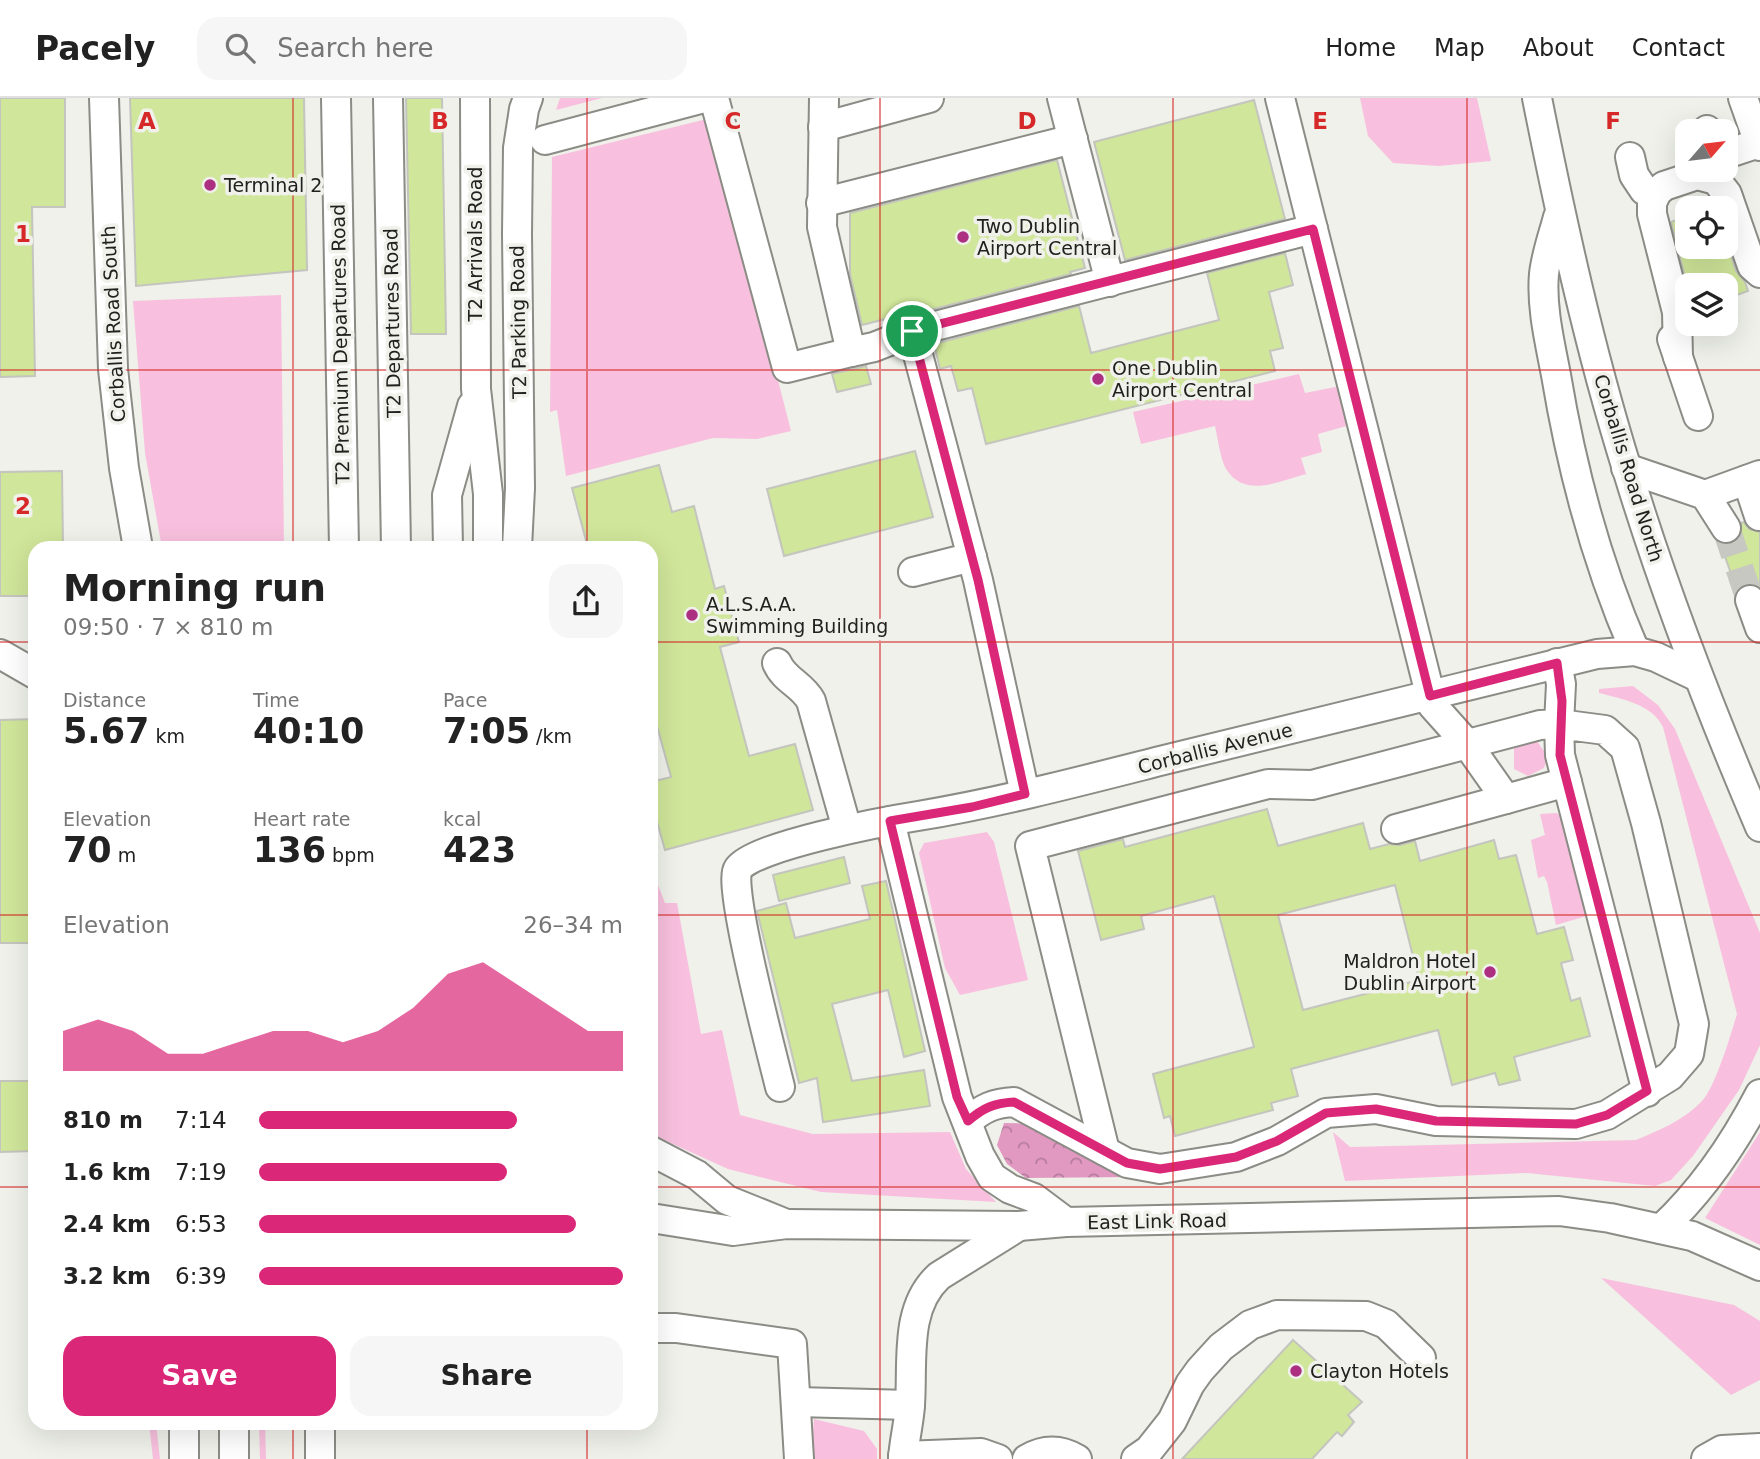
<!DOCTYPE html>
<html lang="en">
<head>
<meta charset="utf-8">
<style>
  :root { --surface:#fff; --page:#f6f6f6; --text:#222; --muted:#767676; --line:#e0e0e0; --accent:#db2777 }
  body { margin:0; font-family:"DejaVu Sans",sans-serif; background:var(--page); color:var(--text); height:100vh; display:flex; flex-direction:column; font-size:26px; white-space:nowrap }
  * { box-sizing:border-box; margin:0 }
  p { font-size:23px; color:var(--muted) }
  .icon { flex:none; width:38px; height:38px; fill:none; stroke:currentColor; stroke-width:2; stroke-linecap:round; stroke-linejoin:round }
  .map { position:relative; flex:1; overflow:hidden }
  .side { position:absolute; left:28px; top:443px; width:630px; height:889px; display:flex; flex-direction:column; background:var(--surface); border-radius:21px; box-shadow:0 7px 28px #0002 }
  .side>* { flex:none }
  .needle { width:46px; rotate:62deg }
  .fabs { position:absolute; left:1675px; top:21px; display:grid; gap:14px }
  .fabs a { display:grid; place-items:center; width:63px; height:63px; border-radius:14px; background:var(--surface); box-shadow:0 7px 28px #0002; font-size:35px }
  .pin { position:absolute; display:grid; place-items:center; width:60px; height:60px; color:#fff; margin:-30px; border:4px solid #fff; border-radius:50%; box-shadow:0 2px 7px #0007 }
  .round { display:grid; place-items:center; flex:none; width:74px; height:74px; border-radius:21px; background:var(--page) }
  .headline { display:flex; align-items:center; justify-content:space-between; height:119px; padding:0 35px }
  h1 { font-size:38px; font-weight:800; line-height:52px }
  .figures { display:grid; grid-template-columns:repeat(3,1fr); gap:10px; height:119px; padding:7px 35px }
  .figures div { display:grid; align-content:center }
  .figures b { font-size:35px; font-weight:800 }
  .figures small { font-size:19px; font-weight:400 }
  .figures p { font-size:19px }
  .chart { height:196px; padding:14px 35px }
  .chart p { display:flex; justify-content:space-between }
  .chart svg { width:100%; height:126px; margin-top:7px; fill:var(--accent); opacity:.7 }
  .cta { display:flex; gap:14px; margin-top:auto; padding:14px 35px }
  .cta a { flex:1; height:80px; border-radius:21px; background:var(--accent); color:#fff; font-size:28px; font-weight:800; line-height:80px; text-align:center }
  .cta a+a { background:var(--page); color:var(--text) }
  ul { padding:0 35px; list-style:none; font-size:23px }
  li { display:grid; grid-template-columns:112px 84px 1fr; align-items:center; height:52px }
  li i { height:18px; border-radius:9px; background:var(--accent) }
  header { display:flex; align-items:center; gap:42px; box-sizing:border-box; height:98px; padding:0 35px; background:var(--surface); border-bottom:2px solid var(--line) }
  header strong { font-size:33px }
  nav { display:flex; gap:38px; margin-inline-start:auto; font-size:24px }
  .search { width:490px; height:63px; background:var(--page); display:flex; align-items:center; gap:18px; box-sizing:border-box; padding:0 24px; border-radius:21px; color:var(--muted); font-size:26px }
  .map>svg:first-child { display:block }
  .green { fill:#f8c0de }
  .forest { fill:url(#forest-crowns) }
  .building { fill:#d0e69a; stroke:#c3c5be; stroke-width:2; fill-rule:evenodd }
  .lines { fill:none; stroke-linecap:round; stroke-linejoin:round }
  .minor-tunnel { stroke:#c6c8c1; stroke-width:28; stroke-dasharray:28 14; stroke-linecap:butt }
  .minor-casing { stroke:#8a8c85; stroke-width:32 }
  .minor { stroke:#fff; stroke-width:28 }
  .route-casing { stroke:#fff; stroke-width:14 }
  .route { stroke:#db2777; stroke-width:9 }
  .grid { fill:none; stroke:#d62828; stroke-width:2; stroke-opacity:0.55 }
  .poi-dot { fill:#ac2f81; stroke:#eff1ea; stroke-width:2.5 }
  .labels { text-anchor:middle; stroke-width:7; stroke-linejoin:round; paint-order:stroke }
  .poi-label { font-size:19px; fill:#21221f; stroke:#eff1ea; text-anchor:start }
  .street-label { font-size:19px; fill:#21221f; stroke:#eff1ea }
  .grid-label { font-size:23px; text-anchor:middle; font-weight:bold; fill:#d62828; stroke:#eff1ea; stroke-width:7; stroke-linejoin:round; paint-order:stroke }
</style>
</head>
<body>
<header>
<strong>Pacely</strong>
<div class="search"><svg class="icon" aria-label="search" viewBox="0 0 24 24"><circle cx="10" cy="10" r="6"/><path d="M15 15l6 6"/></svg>Search here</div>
<nav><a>Home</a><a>Map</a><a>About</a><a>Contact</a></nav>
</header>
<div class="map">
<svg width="1760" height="1361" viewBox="0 0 1760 1361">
  <defs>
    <pattern id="forest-crowns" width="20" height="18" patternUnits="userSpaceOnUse" patternTransform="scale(1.75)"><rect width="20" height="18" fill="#e198c1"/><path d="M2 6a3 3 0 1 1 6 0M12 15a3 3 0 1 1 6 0" fill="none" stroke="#b67c9c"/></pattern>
  </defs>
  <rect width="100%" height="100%" fill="#eff1ea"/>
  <g class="green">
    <path d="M560,0H602L556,12Z"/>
    <path d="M1360,0H1477L1491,63L1439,68L1393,65L1368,38Z"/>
    <path d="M711,20L791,333L757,341L713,340L566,378L557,312L550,314L552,59Z"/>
    <path d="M281,197L284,450H162L145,355L133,203Z"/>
    <path d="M1299,276L1305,295L1340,288L1350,327L1318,336L1322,354L1301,360L1306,376C1280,383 1245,401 1226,371C1220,360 1218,341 1215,328L1141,346L1133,314Z"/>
    <path d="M1633,588L1658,607L1675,631L1760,835V947L1739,992L1693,1058L1671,1082L1655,1088L1527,1075L1345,1083L1333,1034L1350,1049L1636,1042C1660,1032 1684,1022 1702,1003C1715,990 1731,936 1737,916L1663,629C1652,606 1622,601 1599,595V591Z"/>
    <path d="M1537,643L1548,659L1544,670L1528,678L1514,671V648Z"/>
    <path d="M1557,715L1562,719L1590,817L1556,827L1547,784L1544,778L1538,780L1531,742L1545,737L1540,716Z"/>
    <path d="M987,734L994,744L1028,882L960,897L945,870L919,755L924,745Z"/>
    <path d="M651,769L665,805H677L701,936L722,932L740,1017L813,1036L950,1034L966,1071L996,1104L821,1094L728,1071L651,1036Z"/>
    <path d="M1760,1034V1147L1705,1120Z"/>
    <path d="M1601,1180L1734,1207L1760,1223V1282L1731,1297Z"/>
    <path d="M814,1321L864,1333L877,1351V1361H811Z"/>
    <path d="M149,1325H156L160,1361H153Z"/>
    <path d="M259,1325H265L266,1361H260Z"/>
  </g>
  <path class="forest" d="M1004,1025L1043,1026L1131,1079L1026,1080L1007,1066L997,1047Z"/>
  <g class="building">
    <path d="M0,0H65V109H32L35,278L0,279Z"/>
    <path d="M130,0H304L307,172L136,188Z"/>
    <path d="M406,0H442L446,236H411Z"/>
    <path d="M1254,2L1285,121L1125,162L1094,44Z"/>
    <path d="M1057,62L1085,170L1070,174L1071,176L926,213L925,211L862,227L850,176V115Z"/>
    <path d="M1687,118V149H1726V142L1736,173L1745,184L1748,193L1726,201V187H1687L1671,124Z"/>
    <path d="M1285,155L1293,187L1269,194L1283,250L1270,253L1275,273L986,346L972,290L958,293L951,268L940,271L934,246L1079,208L1091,255L1219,222L1207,175Z"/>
    <path d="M866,268L871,286L837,294L832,276Z"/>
    <path d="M915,353L933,419L784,458L767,391Z"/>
    <path d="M659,367L672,414L694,408L715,491L724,488L739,544L720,549L749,658L795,646L813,712L665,752L651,702V684L671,679L651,606V450H588L572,390Z"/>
    <path d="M62,373L63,450H35V498H0V374Z"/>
    <path d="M1744,424L1749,431L1760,434V489L1752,486H1745L1737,492L1720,445L1727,446L1735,444L1741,437V425Z"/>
    <path d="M35,621V845H0V622Z"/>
    <path d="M1267,711L1278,748L1363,725L1370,751L1389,746L1400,747L1415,743L1420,763L1494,742L1499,761L1516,757L1537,836L1564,829L1573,862L1561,865L1571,903L1580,900L1590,938L1514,959L1520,982L1499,987L1495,975L1452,987L1438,932L1291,971L1298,998L1271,1005L1273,1012L1175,1038L1170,1018L1164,1020L1153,976L1254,949L1214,798L1141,818L1144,831L1101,842L1078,753L1123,741L1125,749ZM1395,787L1419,882L1303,912L1278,817Z"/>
    <path d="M844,759L850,785L779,803L773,777Z"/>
    <path d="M886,783L925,953L904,959L888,892L832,906L852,983L924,972L930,1008L823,1024L817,980L799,985L757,813L786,805L795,840L870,821L862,788Z"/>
    <path d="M0,983H35L34,1053L0,1054Z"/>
    <path d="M1293,1242L1362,1304L1348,1317L1354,1324L1342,1338L1337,1334L1312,1361H1182Z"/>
  </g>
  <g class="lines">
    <path class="minor-tunnel" d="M1726,430L1750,502"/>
    <g class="minor-casing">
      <g id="minor">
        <path d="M104,0L113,271L124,370L138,450"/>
        <path d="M336,0L344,450"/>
        <path d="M388,0L396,450"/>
        <path d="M475,0L476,291L488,396V450"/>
        <path d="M714,0L787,270L851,254"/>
        <path d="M824,0L822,129L851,254L874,249L912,234L1313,131"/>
        <path d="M1062,0L1110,184"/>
        <path d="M1280,0L1433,608L1468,647L1506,701L1567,684"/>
        <path d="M1537,0C1562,125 1589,249 1627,371C1664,493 1710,612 1760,729"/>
        <path d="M1743,0L1760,48"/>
        <path d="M823,29L929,0"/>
        <path d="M1707,32L1708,33"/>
        <path d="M545,42L704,0"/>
        <path d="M1726,56L1759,45"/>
        <path d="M1630,59L1634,77L1644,92"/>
        <path d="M821,105L1073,41"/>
        <path d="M1558,119C1553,138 1546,157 1544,176C1541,209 1550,245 1556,277C1572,373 1596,464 1635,553"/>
        <path d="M912,234L978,482L1025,696"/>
        <path d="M1672,241L1698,318"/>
        <path d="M1678,259L1677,214L1652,116V105L1657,94L1664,88L1697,77L1716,82L1727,96L1752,168L1760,175"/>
        <path d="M1626,370L1705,397L1726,430"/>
        <path d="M1747,382L1759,418"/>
        <path d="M1705,397L1760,377"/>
        <path d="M448,450L447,397L472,308"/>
        <path d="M517,450L520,390L517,136L518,50L524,11L528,0"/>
        <path d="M913,474L972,459"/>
        <path d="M1750,502L1760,530"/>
        <path d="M0,556L35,576"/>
        <path d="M777,565C785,583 802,586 811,603L847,731"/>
        <path d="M890,723L957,999L980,1058L992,1079L1010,1091L1034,1100L1066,1124"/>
        <path d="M1396,731L1506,701"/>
        <path d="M780,989C773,960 727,787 738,771C753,748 886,723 918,718C1002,704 1085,682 1168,661C1311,627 1454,591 1597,556L1635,553L1656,559L1698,579"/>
        <path d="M968,1023C983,1010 994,1005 1014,1004L1127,1065L1160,1071L1236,1059L1277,1043L1326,1015L1376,1011L1436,1023L1576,1026L1607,1017L1670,978L1689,956L1694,926L1646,725L1625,650L1605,632L1559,626L1560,657L1647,994"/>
        <path d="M651,1053L697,1077L727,1102L784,1125"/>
        <path d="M1105,1053L1030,748L1268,686L1312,687L1540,627L1559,626L1561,586L1557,565"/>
        <path d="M651,1120L733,1133L787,1126L1019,1128L1066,1124L1559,1113L1610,1120L1692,1138L1760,1168"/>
        <path d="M1661,1131C1702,1093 1734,1046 1760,996"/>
        <path d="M651,1230H676L792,1246L799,1361"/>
        <path d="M797,1304L910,1307"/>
        <path d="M184,1325V1361"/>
        <path d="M234,1325V1361"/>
        <path d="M903,1358L981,1355L998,1361"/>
        <path d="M320,1361V1325"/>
        <path d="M903,1361C904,1343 909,1325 910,1307C913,1263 904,1210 939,1178L1019,1128"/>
        <path d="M1027,1361C1044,1351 1060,1351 1077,1361"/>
        <path d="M1136,1361L1149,1352L1172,1323L1190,1286L1200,1272L1221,1249L1250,1227L1277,1217L1366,1218L1386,1226L1421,1260"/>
        <path d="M1706,1361L1722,1352L1760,1350"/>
      </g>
    </g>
    <use href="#minor" class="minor"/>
  </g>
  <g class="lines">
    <g class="route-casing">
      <path id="route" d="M1313,131L1430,598L1557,565L1562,603L1560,657L1647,993L1607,1017L1576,1026L1436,1023L1376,1011L1326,1015L1277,1043L1236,1059L1160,1071L1127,1065L1014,1004C994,1005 983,1010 968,1023L957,999L890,723L972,709L1025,696L978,482L912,233Z"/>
    </g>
    <use href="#route" class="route"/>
  </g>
  <path class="grid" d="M293,0V450M587,0V450M880,0V1361M1173,0V1361M1467,0V1361M0,272H1760M0,544H35M651,544H1760M0,817H35M651,817H1760M0,1089H35M651,1089H1760M293,1325V1361M587,1325V1361"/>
  <g class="poi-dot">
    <circle cx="210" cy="87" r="7"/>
    <circle cx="963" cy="139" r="7"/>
    <circle cx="1098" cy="281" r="7"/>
    <circle cx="692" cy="517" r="7"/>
    <circle cx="1490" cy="874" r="7"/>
    <circle cx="1296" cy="1273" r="7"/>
  </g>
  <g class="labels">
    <g class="poi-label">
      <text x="224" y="94">Terminal 2</text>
      <text x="977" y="135">Two Dublin<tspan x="977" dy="22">Airport Central</tspan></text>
      <text x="1112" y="277">One Dublin<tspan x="1112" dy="22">Airport Central</tspan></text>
      <text x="706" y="513">A.L.S.A.A.<tspan x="706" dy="22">Swimming Building</tspan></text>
      <text x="1476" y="870" text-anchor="end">Maldron Hotel<tspan x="1476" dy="22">Dublin Airport</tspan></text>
      <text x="1310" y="1280">Clayton Hotels</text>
    </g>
    <g class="street-label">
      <text transform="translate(475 146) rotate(-90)" y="7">T2 Arrivals Road</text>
      <text transform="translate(518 224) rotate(-91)" y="7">T2 Parking Road</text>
      <text transform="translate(392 225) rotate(-91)" y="7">T2 Departures Road</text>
      <text transform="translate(113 226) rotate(-93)" y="7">Corballis Road South</text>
      <text transform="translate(340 246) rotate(-91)" y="7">T2 Premium Departures Road</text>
      <text transform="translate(1629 370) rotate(73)" y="7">Corballis Road North</text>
      <text transform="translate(1215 650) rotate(-14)" y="7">Corballis Avenue</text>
      <text transform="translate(1157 1123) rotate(-1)" y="7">East Link Road</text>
    </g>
  </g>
  <g class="grid-label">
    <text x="147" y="31">A</text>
    <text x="440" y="31">B</text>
    <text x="733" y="31">C</text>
    <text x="1027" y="31">D</text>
    <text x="1320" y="31">E</text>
    <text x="1613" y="31">F</text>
    <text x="23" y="144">1</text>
    <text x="23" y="416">2</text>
  </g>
</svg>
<div class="fabs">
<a><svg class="needle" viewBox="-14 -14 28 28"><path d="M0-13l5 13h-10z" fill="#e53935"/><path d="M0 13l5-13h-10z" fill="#767676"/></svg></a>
<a><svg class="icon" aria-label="locate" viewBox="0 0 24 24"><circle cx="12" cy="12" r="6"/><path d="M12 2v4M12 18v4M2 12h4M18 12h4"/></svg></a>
<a><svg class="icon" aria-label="layers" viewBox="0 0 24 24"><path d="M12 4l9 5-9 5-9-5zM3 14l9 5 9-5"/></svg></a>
</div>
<div class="pin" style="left:912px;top:233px;background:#1e9e55"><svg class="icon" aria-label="arrive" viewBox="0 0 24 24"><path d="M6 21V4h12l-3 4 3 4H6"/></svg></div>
<section class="side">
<div class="headline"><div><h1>Morning run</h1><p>09:50 · 7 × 810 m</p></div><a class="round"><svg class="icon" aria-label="share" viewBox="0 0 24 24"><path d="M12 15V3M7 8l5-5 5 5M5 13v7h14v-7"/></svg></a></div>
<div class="figures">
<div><p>Distance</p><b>5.67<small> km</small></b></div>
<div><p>Time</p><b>40:10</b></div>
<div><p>Pace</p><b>7:05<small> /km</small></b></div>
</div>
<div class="figures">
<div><p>Elevation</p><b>70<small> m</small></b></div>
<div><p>Heart rate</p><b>136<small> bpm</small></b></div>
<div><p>kcal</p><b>423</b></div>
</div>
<div class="chart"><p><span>Elevation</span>26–34 m</p>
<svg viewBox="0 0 160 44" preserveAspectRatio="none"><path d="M0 44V30L10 26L20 30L30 38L40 38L50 34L60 30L70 30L80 34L90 30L100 22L110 10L120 6L130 14L140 22L150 30L160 30V44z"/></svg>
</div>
<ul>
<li><b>810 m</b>7:14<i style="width:71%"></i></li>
<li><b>1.6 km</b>7:19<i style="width:68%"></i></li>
<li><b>2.4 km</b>6:53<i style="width:87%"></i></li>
<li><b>3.2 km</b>6:39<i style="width:100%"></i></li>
</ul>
<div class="cta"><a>Save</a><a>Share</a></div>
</section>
</div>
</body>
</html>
